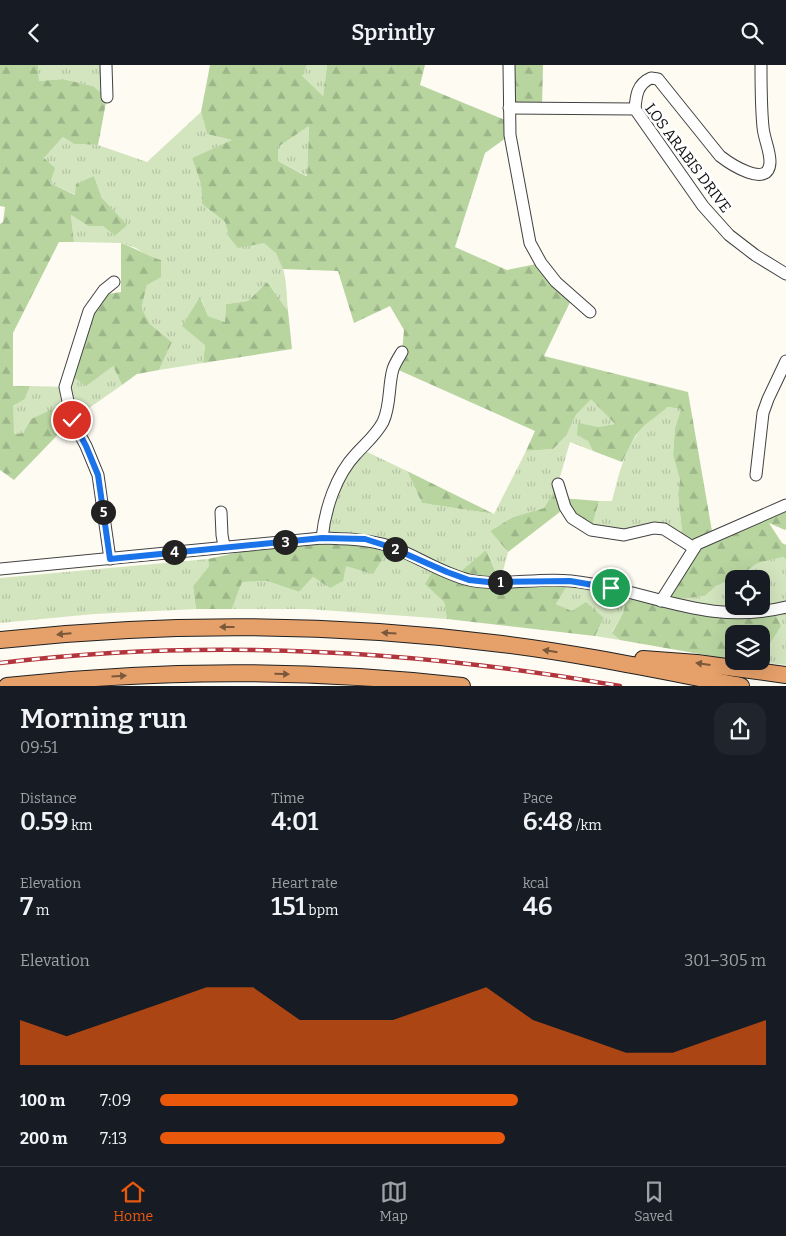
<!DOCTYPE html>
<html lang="en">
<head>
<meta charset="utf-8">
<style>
  :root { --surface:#171b24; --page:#20242c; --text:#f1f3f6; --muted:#9ea1a6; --line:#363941; --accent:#ea580c }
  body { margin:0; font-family:Bitter,serif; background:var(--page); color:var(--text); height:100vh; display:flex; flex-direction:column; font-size:19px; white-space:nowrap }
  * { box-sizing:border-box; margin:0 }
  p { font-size:16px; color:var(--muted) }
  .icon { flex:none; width:28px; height:28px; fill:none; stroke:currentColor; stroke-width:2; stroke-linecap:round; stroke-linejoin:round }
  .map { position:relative; height:621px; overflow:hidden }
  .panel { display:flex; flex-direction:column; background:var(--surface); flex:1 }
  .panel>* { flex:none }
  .controls { position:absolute; left:725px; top:505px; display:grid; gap:10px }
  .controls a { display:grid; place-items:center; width:45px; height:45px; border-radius:10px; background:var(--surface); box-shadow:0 5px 20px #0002; font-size:25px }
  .pin { position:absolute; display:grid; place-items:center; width:42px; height:42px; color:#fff; margin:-21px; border:2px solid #fff; border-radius:50%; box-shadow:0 1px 5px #0007 }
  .km { position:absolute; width:25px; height:25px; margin:-12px; border-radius:50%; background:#222; color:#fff; font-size:14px; line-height:25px; text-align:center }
  .round { display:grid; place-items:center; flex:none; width:52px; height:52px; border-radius:15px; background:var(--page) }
  .headline { display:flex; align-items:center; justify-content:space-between; height:85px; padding:0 20px }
  h1 { font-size:28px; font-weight:600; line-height:38px }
  .metrics { display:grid; grid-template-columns:repeat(3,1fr); gap:8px; height:85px; padding:5px 20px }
  .metrics div { display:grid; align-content:center }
  .metrics b { font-size:25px; font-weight:600 }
  .metrics small { font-size:14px; font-weight:400 }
  .metrics p { font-size:14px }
  .chart { height:140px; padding:10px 20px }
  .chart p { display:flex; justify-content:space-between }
  .chart svg { width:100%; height:90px; margin-top:5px; fill:var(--accent); opacity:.7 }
  ul { padding:0 20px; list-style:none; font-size:16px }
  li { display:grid; grid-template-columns:80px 60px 1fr; align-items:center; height:38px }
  li i { height:12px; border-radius:6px; background:var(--accent) }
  header { display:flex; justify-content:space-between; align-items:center; height:65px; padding:0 20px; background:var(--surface); font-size:22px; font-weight:600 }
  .menu { display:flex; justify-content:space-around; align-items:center; height:70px; border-top:1px solid var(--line); background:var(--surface); font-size:14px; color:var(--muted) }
  .menu a { display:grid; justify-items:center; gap:2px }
  .menu .selected { color:var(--accent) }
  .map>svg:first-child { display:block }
  .grass { fill:url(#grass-tufts); fill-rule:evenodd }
  .forest { fill:url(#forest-firs); fill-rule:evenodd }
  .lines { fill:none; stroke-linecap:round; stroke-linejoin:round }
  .minor-casing { stroke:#424242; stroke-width:13 }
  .highway-casing { stroke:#202020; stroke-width:18 }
  .minor { stroke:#fff; stroke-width:11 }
  .highway { stroke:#e6a069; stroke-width:16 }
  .rail-casing { stroke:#b2353c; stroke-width:4.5 }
  .rail { stroke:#fff; stroke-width:2.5; stroke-dasharray:8; stroke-linecap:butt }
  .oneway { fill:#7a583c }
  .route-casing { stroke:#fff; stroke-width:10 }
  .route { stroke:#1a73e8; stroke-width:6 }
  .labels { text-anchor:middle; stroke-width:5; stroke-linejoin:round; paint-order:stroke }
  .street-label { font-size:15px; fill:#0f0f0f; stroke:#fff }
</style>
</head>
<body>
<header><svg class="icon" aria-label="back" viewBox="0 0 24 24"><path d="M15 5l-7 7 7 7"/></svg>Sprintly<svg class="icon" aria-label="search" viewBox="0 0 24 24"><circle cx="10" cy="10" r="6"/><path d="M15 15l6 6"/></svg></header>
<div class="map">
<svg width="786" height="621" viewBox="0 0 786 621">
  <defs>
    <pattern id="grass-tufts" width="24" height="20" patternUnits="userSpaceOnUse" patternTransform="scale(1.25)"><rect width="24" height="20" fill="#d3e5bf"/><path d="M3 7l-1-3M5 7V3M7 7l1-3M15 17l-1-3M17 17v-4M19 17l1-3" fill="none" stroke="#b4c3a3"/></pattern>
    <pattern id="forest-firs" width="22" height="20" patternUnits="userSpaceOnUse" patternTransform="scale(1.25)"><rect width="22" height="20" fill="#b8d5a0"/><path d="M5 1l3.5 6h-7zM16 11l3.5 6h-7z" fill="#9db689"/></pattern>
  </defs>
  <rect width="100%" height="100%" fill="#fefbf3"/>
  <g class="grass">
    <path d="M38,0H106L107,32L93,21L63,14L39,16Z"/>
    <path d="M307,0H327L323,31L301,11Z"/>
    <path d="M201,47L207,69L233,75L192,93L201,119L202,139L225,157L229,172C238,174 256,174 264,178C288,189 286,225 288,246L267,217L248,236L226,239L225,257L208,251L201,233L205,280L203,298L159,305L172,277L150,259L140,243L147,220L161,195L147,191L136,183L121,178L74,177L71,150L88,161H103L115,171L126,160L102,133L94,111L76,130L50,118L44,93L63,72L74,79L98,80L147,97Z"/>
    <path d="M309,61L307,111L278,96V82Z"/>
    <path d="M113,301L122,320L72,355L31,354L23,368L13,369V341L25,334L30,321L65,322L68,308Z"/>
    <path d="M591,333L615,359L598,362L588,376L593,386L570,377L558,419L544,443L513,452L490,466L508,487L500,517L486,485L456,510L428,521L444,537L447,554L307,544H232L242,517L267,516L299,527L313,512L330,523L322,473L324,453L361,384L407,406L422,438L494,449L526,386L553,384L566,371L576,350Z"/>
    <path d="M668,342L681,344L675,363L673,390L680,415L678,429L683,475L674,469L640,466L591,465L599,436H612C619,410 624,382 644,361C651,354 660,348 668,342Z"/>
    <path d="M783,492L786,494V542L773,545L786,551V600L749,596H761V581L769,580L748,549L661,536L705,531L716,521L736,513L758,498ZM734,514H761V541H734Z"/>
    <path d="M208,494L209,501L193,521L196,544L94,549L0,558V513Z"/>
    <path d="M570,516L628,528L623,548L612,567L620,575L595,571L604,553L572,546L556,539Z"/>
  </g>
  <g class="forest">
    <path d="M0,0H38L39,16L63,14L93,21L107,32L98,80L74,79L63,72L44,93L55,103L50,118L75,130L76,119L94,111L102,133L127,160L115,171L103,161H88L71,150L74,177H59L13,268V321H30L25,334L13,341L14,369L23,368L31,354L51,345L72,355L14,415L0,405V159L3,157L5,142L0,141Z"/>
    <path d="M210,0H307L302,11L323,31L327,0H425L420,20L510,57V70L485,88L455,182L507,205L541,198L573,231L544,291L688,327L713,472L786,440V464L785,465L769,458L782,478L786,480V494L783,492L758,498L736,513L716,521L705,531L663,536L696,545L786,542V551L773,546L781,561L769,580L761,581V569H734V595L620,575L612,568L623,548L628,528L661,536L690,489L683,475L678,429L680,415L673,390L675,363L681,344L668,342L645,360L635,371L622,397L593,386L588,376L577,370L578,358L598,362L615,359L591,334L576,350L566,371L553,384L526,386L535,366L394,303L402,287L404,265L390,241L354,258L338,206L283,204L276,188L264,178L238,183L229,172L225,157L202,139L201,119L192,93L232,75L207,69L201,47ZM309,61L307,111H306L278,96V82Z"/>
    <path d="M509,0H543L542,43H509Z"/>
    <path d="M121,178C135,183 147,191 161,195V212L147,220L141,243L150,259L172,277L159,305L137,309L122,320L113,301L86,321L68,308L100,230L121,227Z"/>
    <path d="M267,217L288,246L292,284L203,298L205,280L182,261L200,232L208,251L225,257L226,239L248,236Z"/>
    <path d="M407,406L494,449L422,438Z"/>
    <path d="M558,419L561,433L599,436L591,465L565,443L508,487L490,466L513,452L544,443Z"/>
    <path d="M286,477L390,482L373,509L346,501L343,516L330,523L313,512L299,527L267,516L242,517L232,544H196L193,521L209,501L208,494Z"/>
    <path d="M486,485L500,517L570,516L556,539L572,546L586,537L604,553L595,571L447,554L444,537L425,519L435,502L456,510Z"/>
  </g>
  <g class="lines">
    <g class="minor-casing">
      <g id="minor">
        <path d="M106,0L107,32"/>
        <path d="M509,0L510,70L530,178L541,198L556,217L590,247"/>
        <path d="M509,43L635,44L703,141L729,170L755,190L786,209"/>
        <path d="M635,44C636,31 637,19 651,13L658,14L720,91C729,98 769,125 770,97C770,85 764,74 763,62C761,42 761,21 761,0"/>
        <path d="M756,410L763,348L768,334L786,296"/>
        <path d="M558,419L565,442L572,453L591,465L624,470L654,463L664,464L694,483"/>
        <path d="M221,447L222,470L224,481"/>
        <path d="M322,473C325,444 336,410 356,389C366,378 376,370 383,357C391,340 388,321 393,304C395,298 399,292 402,287"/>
        <path d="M110,494L98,410L86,381L72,355L65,322L89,246L104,225L114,217"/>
        <path d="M0,504L322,473C345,474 367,474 389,481C416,490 440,508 469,515C502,522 537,512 571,516C648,524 705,562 786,542"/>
        <path d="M661,536L697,479L786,440"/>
      </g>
    </g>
    <g class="highway-casing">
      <g id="highway">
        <path d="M0,575C167,557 336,558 502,579C582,589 662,606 741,621"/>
        <path d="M643,594L697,598L786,610"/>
        <path d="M7,621C158,604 311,604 462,621"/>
      </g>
    </g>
    <use href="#minor" class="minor"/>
    <use href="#highway" class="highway"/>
    <g class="rail-casing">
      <path id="rail" d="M0,598C206,573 416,585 620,621"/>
    </g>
    <use href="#rail" class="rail"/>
  </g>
  <defs><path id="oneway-solid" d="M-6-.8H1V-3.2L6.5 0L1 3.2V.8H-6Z" transform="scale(1.25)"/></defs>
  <g class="oneway">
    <use href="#oneway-solid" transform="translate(227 562) rotate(180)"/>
    <use href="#oneway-solid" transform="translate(389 568) rotate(-176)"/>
    <use href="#oneway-solid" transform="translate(64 569) rotate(175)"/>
    <use href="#oneway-solid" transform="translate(550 586) rotate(-171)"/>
    <use href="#oneway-solid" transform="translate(703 599) rotate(-172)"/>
    <use href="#oneway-solid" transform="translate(282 609) rotate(1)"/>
    <use href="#oneway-solid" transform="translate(119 611) rotate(-3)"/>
  </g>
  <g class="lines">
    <g class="route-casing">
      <path id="route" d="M72,355L86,381L98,410L110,494L322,473L365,474L390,482L447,507L469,515L488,517L570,516L611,523"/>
    </g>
    <use href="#route" class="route"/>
  </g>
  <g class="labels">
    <g class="street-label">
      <text transform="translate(688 93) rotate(53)" y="5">LOS ARABIS DRIVE</text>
    </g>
  </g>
</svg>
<div class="controls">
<a><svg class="icon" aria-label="locate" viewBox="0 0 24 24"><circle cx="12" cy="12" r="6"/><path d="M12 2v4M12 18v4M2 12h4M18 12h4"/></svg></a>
<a><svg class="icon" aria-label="layers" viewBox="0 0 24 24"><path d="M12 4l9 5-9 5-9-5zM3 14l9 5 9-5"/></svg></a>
</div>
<div class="pin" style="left:611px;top:523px;background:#1e9e55"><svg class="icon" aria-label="arrive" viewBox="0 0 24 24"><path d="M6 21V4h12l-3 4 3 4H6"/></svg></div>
<div class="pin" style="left:72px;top:355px;background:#d93025"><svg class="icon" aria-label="check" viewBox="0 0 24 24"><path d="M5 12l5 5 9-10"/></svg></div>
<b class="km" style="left:500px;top:517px">1</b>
<b class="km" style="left:395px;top:484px">2</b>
<b class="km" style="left:285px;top:477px">3</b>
<b class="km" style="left:174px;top:487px">4</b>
<b class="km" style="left:103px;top:447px">5</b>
</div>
<section class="panel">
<div class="headline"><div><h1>Morning run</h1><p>09:51</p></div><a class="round"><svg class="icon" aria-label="share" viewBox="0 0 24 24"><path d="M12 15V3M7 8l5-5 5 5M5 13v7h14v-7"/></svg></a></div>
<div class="metrics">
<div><p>Distance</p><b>0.59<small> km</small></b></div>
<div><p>Time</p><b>4:01</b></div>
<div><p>Pace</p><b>6:48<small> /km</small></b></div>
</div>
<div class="metrics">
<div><p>Elevation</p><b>7<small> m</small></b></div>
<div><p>Heart rate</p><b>151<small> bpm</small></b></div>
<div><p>kcal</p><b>46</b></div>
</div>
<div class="chart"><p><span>Elevation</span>301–305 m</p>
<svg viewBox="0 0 160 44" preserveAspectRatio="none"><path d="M0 44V22L10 30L20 22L30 14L40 6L50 6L60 22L70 22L80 22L90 14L100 6L110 22L120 30L130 38L140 38L150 30L160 22V44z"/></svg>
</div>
<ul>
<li><b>100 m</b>7:09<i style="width:59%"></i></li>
<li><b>200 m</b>7:13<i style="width:57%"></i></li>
</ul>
</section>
<nav class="menu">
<a class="selected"><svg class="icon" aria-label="home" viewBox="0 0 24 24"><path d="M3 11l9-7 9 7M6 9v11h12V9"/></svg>Home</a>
<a><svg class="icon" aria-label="map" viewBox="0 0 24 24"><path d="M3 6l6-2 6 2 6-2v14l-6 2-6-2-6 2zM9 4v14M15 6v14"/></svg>Map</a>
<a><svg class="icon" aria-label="saved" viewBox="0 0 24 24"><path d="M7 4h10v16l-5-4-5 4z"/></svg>Saved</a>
</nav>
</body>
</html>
